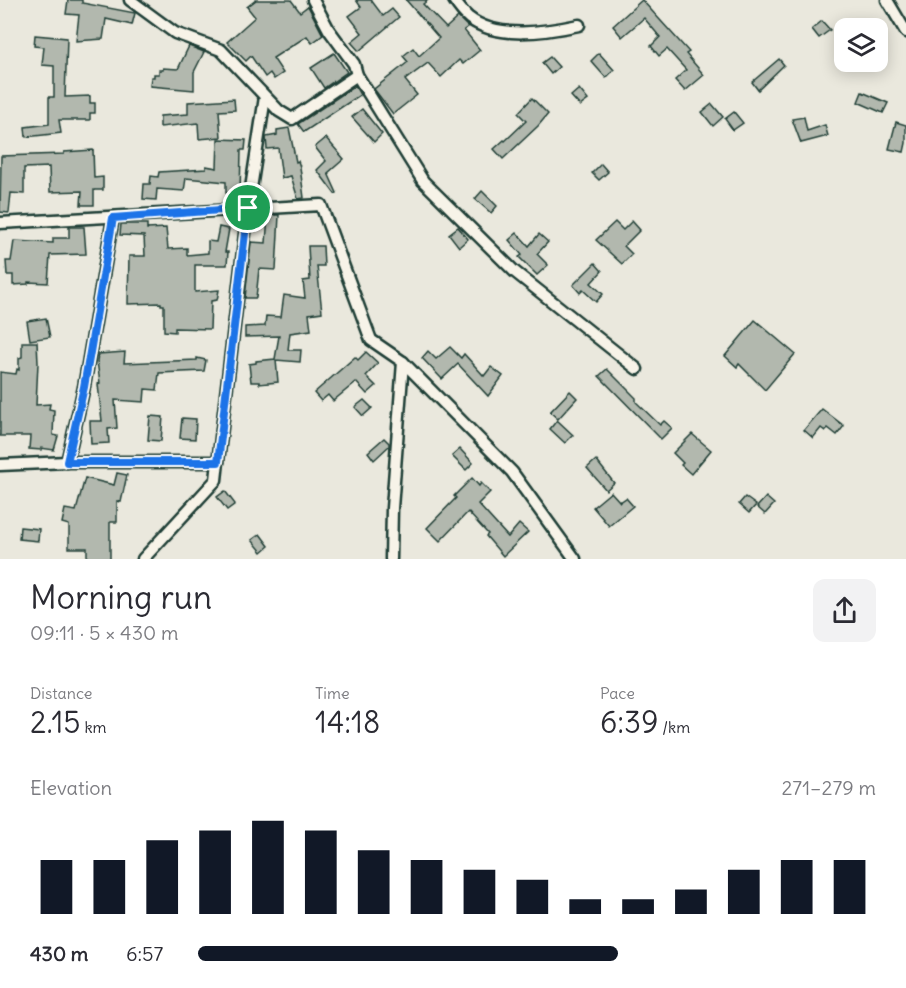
<!DOCTYPE html>
<html lang="en">
<head>
<meta charset="utf-8">
<style>
  :root { --surface:#fff; --page:#f2f2f3; --text:#2b2b33; --muted:#7c7c81; --accent:#111827 }
  body { margin:0; font-family:Delius,sans-serif; background:var(--page); color:var(--text); height:100vh; display:flex; flex-direction:column; font-size:22px; white-space:nowrap }
  * { box-sizing:border-box; margin:0 }
  p { font-size:20px; color:var(--muted) }
  .icon { flex:none; width:33px; height:33px; fill:none; stroke:currentColor; stroke-width:2; stroke-linecap:round; stroke-linejoin:round }
  .map { position:relative; height:559px; overflow:hidden }
  .drawer { display:flex; flex-direction:column; background:var(--surface); flex:1 }
  .drawer>* { flex:none }
  .controls { position:absolute; left:834px; top:18px; display:grid; gap:12px }
  .controls a { display:grid; place-items:center; width:54px; height:54px; border-radius:12px; background:var(--surface); box-shadow:0 3px 15px #0003; font-size:30px }
  .pin { position:absolute; display:grid; place-items:center; width:51px; height:51px; color:#fff; margin:-26px; border:3px solid #fff; border-radius:50%; box-shadow:0 2px 6px #0007 }
  .round { display:grid; place-items:center; flex:none; width:63px; height:63px; border-radius:12px; background:var(--page) }
  .head { display:flex; align-items:center; justify-content:space-between; height:102px; padding:0 30px }
  h1 { font-size:33px; font-weight:600; line-height:45px }
  .metrics { display:grid; grid-template-columns:repeat(3,1fr); gap:9px; height:102px; padding:6px 30px }
  .metrics div { display:grid; align-content:center }
  .metrics b { font-size:30px; font-weight:600 }
  .metrics small { font-size:16px; font-weight:400 }
  .metrics p { font-size:16px }
  .chart { height:168px; padding:12px 30px }
  .chart p { display:flex; justify-content:space-between }
  .chart svg { width:100%; height:108px; margin-top:6px; stroke:var(--accent); stroke-width:6 }
  ul { padding:0 30px; list-style:none; font-size:20px }
  li { display:grid; grid-template-columns:96px 72px 1fr; align-items:center; height:45px }
  li i { height:15px; border-radius:8px; background:var(--accent) }
  .map>svg:first-child { display:block }
  .building { fill:#b2b8ae; stroke:#1f3d34; stroke-width:1.5 }
  .lines { fill:none; stroke-linecap:round; stroke-linejoin:round }
  .minor-casing { stroke:#1f3d34; stroke-width:15 }
  .minor { stroke:#f7f3e8; stroke-width:10 }
  .route-casing { stroke:#fff; stroke-width:12 }
  .route { stroke:#1a73e8; stroke-width:8 }
</style>
</head>
<body>
<div class="map">
<svg width="906" height="559" viewBox="0 0 906 559">
  <rect width="100%" height="100%" fill="#eae8dd"/>
  <filter id="ink" filterUnits="userSpaceOnUse"><feTurbulence type="fractalNoise" baseFrequency=".0167" numOctaves="2"/><feDisplacementMap in="SourceGraphic" scale="12" xChannelSelector="R" yChannelSelector="G"/><feConvolveMatrix kernelMatrix="1 2 1 2 8 2 1 2 1" color-interpolation-filters="sRGB"/></filter>
  <g filter="url(#ink)">
    <g class="building">
      <path d="M68,0H82V3L135,13L132,25L106,19L103,39L76,41L79,15L66,14Z"/>
      <path d="M256,0H291L300,12L308,6L323,35L312,43L307,36L273,58L283,73L274,79L270,73L265,77L251,56L246,61L227,42L255,17L247,7Z"/>
      <path d="M356,0H371L383,16L392,9L399,17L359,51L351,42L362,33L349,16L361,7Z"/>
      <path d="M406,0H428L423,4L446,28L458,17L468,27L464,30L480,50L463,64L459,60L441,77L428,63L405,80L417,95L393,114L374,89L408,62L403,56L413,48L419,56L439,38Z"/>
      <path d="M642,0L689,52L686,54L704,75L685,91L675,80L686,70L667,49L659,56L651,46L660,37L644,18L622,37L613,26Z"/>
      <path d="M822,21L830,30L819,38L812,29Z"/>
      <path d="M35,35L67,38L65,97L90,96V103H95V113H90V120H59L61,133L26,137L25,127L49,124V97H54V66L42,65L44,47L34,46Z"/>
      <path d="M189,46L204,52L194,72V90L150,86L151,77H154V74H159V70H163V68L178,69Z"/>
      <path d="M334,53L347,72L324,88L311,68Z"/>
      <path d="M599,53L614,70L606,78L591,61Z"/>
      <path d="M550,57L559,67L551,74L542,63Z"/>
      <path d="M779,59L784,65L758,90L752,82Z"/>
      <path d="M355,86L360,95L304,132L298,124Z"/>
      <path d="M579,89L588,100L580,106L571,96Z"/>
      <path d="M862,92L888,103L883,113L858,102Z"/>
      <path d="M532,98L548,114L538,126L503,159L494,149L504,140L505,141L526,121L518,113Z"/>
      <path d="M234,99L235,110L219,111L221,137L199,139L198,123L160,127V116L188,114V102Z"/>
      <path d="M712,104L723,117L713,126L702,112Z"/>
      <path d="M362,109L382,134L374,142L352,117Z"/>
      <path d="M734,112L743,123L733,130L725,119Z"/>
      <path d="M804,117L807,131L825,125L828,136L801,143L792,119Z"/>
      <path d="M896,122L906,125V143L904,152L889,149Z"/>
      <path d="M289,128L296,162L298,161L300,167L304,198L298,199L291,176L282,178L278,148L267,149L266,137L277,135V130Z"/>
      <path d="M326,138L344,159L328,173L337,193L335,194L317,170L326,161L315,147Z"/>
      <path d="M218,139L246,140L245,150H241L240,194L226,193V182L186,178L184,191L157,189L156,200L143,199L144,184H150L151,176L158,177L159,172L206,169V166L217,168Z"/>
      <path d="M93,150L94,178L103,177V190H94V205H81L82,191L50,192L49,167L24,168V194L11,193L9,213L0,212L1,156L64,154V152Z"/>
      <path d="M601,164L608,172L599,180L592,173Z"/>
      <path d="M482,191L497,206L491,213L475,199Z"/>
      <path d="M268,215H279L276,270L259,269L256,298H245L251,242L266,243Z"/>
      <path d="M632,221L640,230L624,246L632,254L622,264L596,240L615,222L623,230Z"/>
      <path d="M121,224H147V229L166,228L168,249L187,248V255L208,253V241L216,242L219,227L229,229L225,252H228L227,265H195V292L219,290L217,300L211,301L210,329L175,328V332L164,331V305H161V303L128,304L129,256H145L144,236L120,235Z"/>
      <path d="M69,227H84L86,254L50,255L48,283L28,282V284L13,285V275H7L6,261H11L14,241L53,243V238H69Z"/>
      <path d="M458,227L468,239L459,247L449,234Z"/>
      <path d="M517,233L529,246L539,234L548,242L537,254L548,265L537,275L519,257L522,255L509,240Z"/>
      <path d="M308,246H323L324,266H317L322,312L309,314L311,330L290,333L288,350H301L300,362L276,360L278,382L259,384V382H251L249,364L256,363V361L275,359L279,336L245,337V327L265,326L266,316L281,317L284,295L305,298L303,281L310,280Z"/>
      <path d="M595,263L602,271L591,283L603,294L596,302L583,290L580,293L573,285Z"/>
      <path d="M46,318L50,337L30,340L27,321Z"/>
      <path d="M755,320L795,354L765,390L739,364L737,367L725,356Z"/>
      <path d="M22,342H37L38,363L36,405L50,404L49,409L54,410L53,435L58,436L54,450L41,448V450L29,449L30,436H0V372L16,374L17,369L19,370V358L22,357Z"/>
      <path d="M450,347L461,358L464,354L484,376L491,367L503,376L488,396L458,364L442,379L422,358L428,351L436,359Z"/>
      <path d="M125,352L124,363L197,360V358L206,360L204,371L159,373L157,390L145,389L144,402L115,400L117,428L108,429L109,443L91,444L90,421H102L98,384L100,383L97,361L98,354Z"/>
      <path d="M366,352L378,363L366,376L376,386L367,394L356,382L333,401L328,395L321,401L314,393L355,357L358,360Z"/>
      <path d="M607,369L636,398V402L660,425L664,421L672,428L661,439L599,376Z"/>
      <path d="M570,391L577,398L558,419L550,412Z"/>
      <path d="M364,400L372,408L363,416L355,407Z"/>
      <path d="M822,409L844,426L837,435L828,428L825,431L821,428L813,438L804,430Z"/>
      <path d="M150,416L163,417L161,441L148,440Z"/>
      <path d="M182,418L196,419L195,439L180,438Z"/>
      <path d="M557,420L573,435L565,443L550,429Z"/>
      <path d="M692,434L711,450L691,474L681,465L683,463L673,453Z"/>
      <path d="M384,438L389,443V446L374,460L368,452Z"/>
      <path d="M460,449L473,463L466,470L452,456Z"/>
      <path d="M596,460L614,483L606,490L587,468Z"/>
      <path d="M117,473L127,475L121,502L117,501V522H110V559H87V548H69V525L62,523L65,509L76,511L85,478L114,485Z"/>
      <path d="M472,478L479,486L481,483L490,492L478,504L508,537L519,524L528,532L503,556L486,536L488,534L468,512L440,541L427,528L456,498L454,496Z"/>
      <path d="M225,491L235,504L227,510L217,497Z"/>
      <path d="M611,492L620,502L626,498L633,506L609,526L593,507Z"/>
      <path d="M745,497L756,505L749,513L739,504Z"/>
      <path d="M766,497L774,504L765,514L757,507Z"/>
      <path d="M20,527L39,529L38,541L19,539Z"/>
      <path d="M260,534L269,546L262,552L252,540Z"/>
    </g>
    <g class="lines">
      <g class="minor-casing">
        <g id="minor">
          <path d="M130,0L175,33L221,50L279,111L292,119L357,75"/>
          <path d="M313,0L329,30L354,64L357,75L423,181L515,272L637,369"/>
          <path d="M454,0C458,6 463,13 469,18C497,40 546,32 579,25"/>
          <path d="M887,0L906,32"/>
          <path d="M0,223L321,205L371,340L403,362L512,472L575,559"/>
          <path d="M67,462L84,387L113,218"/>
          <path d="M0,465L67,462H218L248,208L265,97"/>
          <path d="M143,559L216,480L218,462"/>
          <path d="M391,559L392,508L403,362"/>
        </g>
      </g>
      <use href="#minor" class="minor"/>
    </g>
  </g>
  <g class="lines" filter="url(#ink)">
    <g class="route-casing">
      <path id="route" d="M248,208L218,462H67L84,387L113,218Z"/>
    </g>
    <use href="#route" class="route"/>
  </g>
</svg>
<div class="controls">
<a><svg class="icon" aria-label="layers" viewBox="0 0 24 24"><path d="M12 4l9 5-9 5-9-5zM3 14l9 5 9-5"/></svg></a>
</div>
<div class="pin" style="left:248px;top:208px;background:#1e9e55"><svg class="icon" aria-label="arrive" viewBox="0 0 24 24"><path d="M6 21V4h12l-3 4 3 4H6"/></svg></div>
</div>
<section class="drawer">
<div class="head"><div><h1>Morning run</h1><p>09:11 · 5 × 430 m</p></div><a class="round"><svg class="icon" aria-label="share" viewBox="0 0 24 24"><path d="M12 15V3M7 8l5-5 5 5M5 13v7h14v-7"/></svg></a></div>
<div class="metrics">
<div><p>Distance</p><b>2.15<small> km</small></b></div>
<div><p>Time</p><b>14:18</b></div>
<div><p>Pace</p><b>6:39<small> /km</small></b></div>
</div>
<div class="chart"><p><span>Elevation</span>271–279 m</p>
<svg viewBox="0 0 160 44" preserveAspectRatio="none"><path d="M5 44V22M15 44V22M25 44V14M35 44V10M45 44V6M55 44V10M65 44V18M75 44V22M85 44V26M95 44V30M105 44V38M115 44V38M125 44V34M135 44V26M145 44V22M155 44V22"/></svg>
</div>
<ul>
<li><b>430 m</b>6:57<i style="width:62%"></i></li>
</ul>
</section>
</body>
</html>
